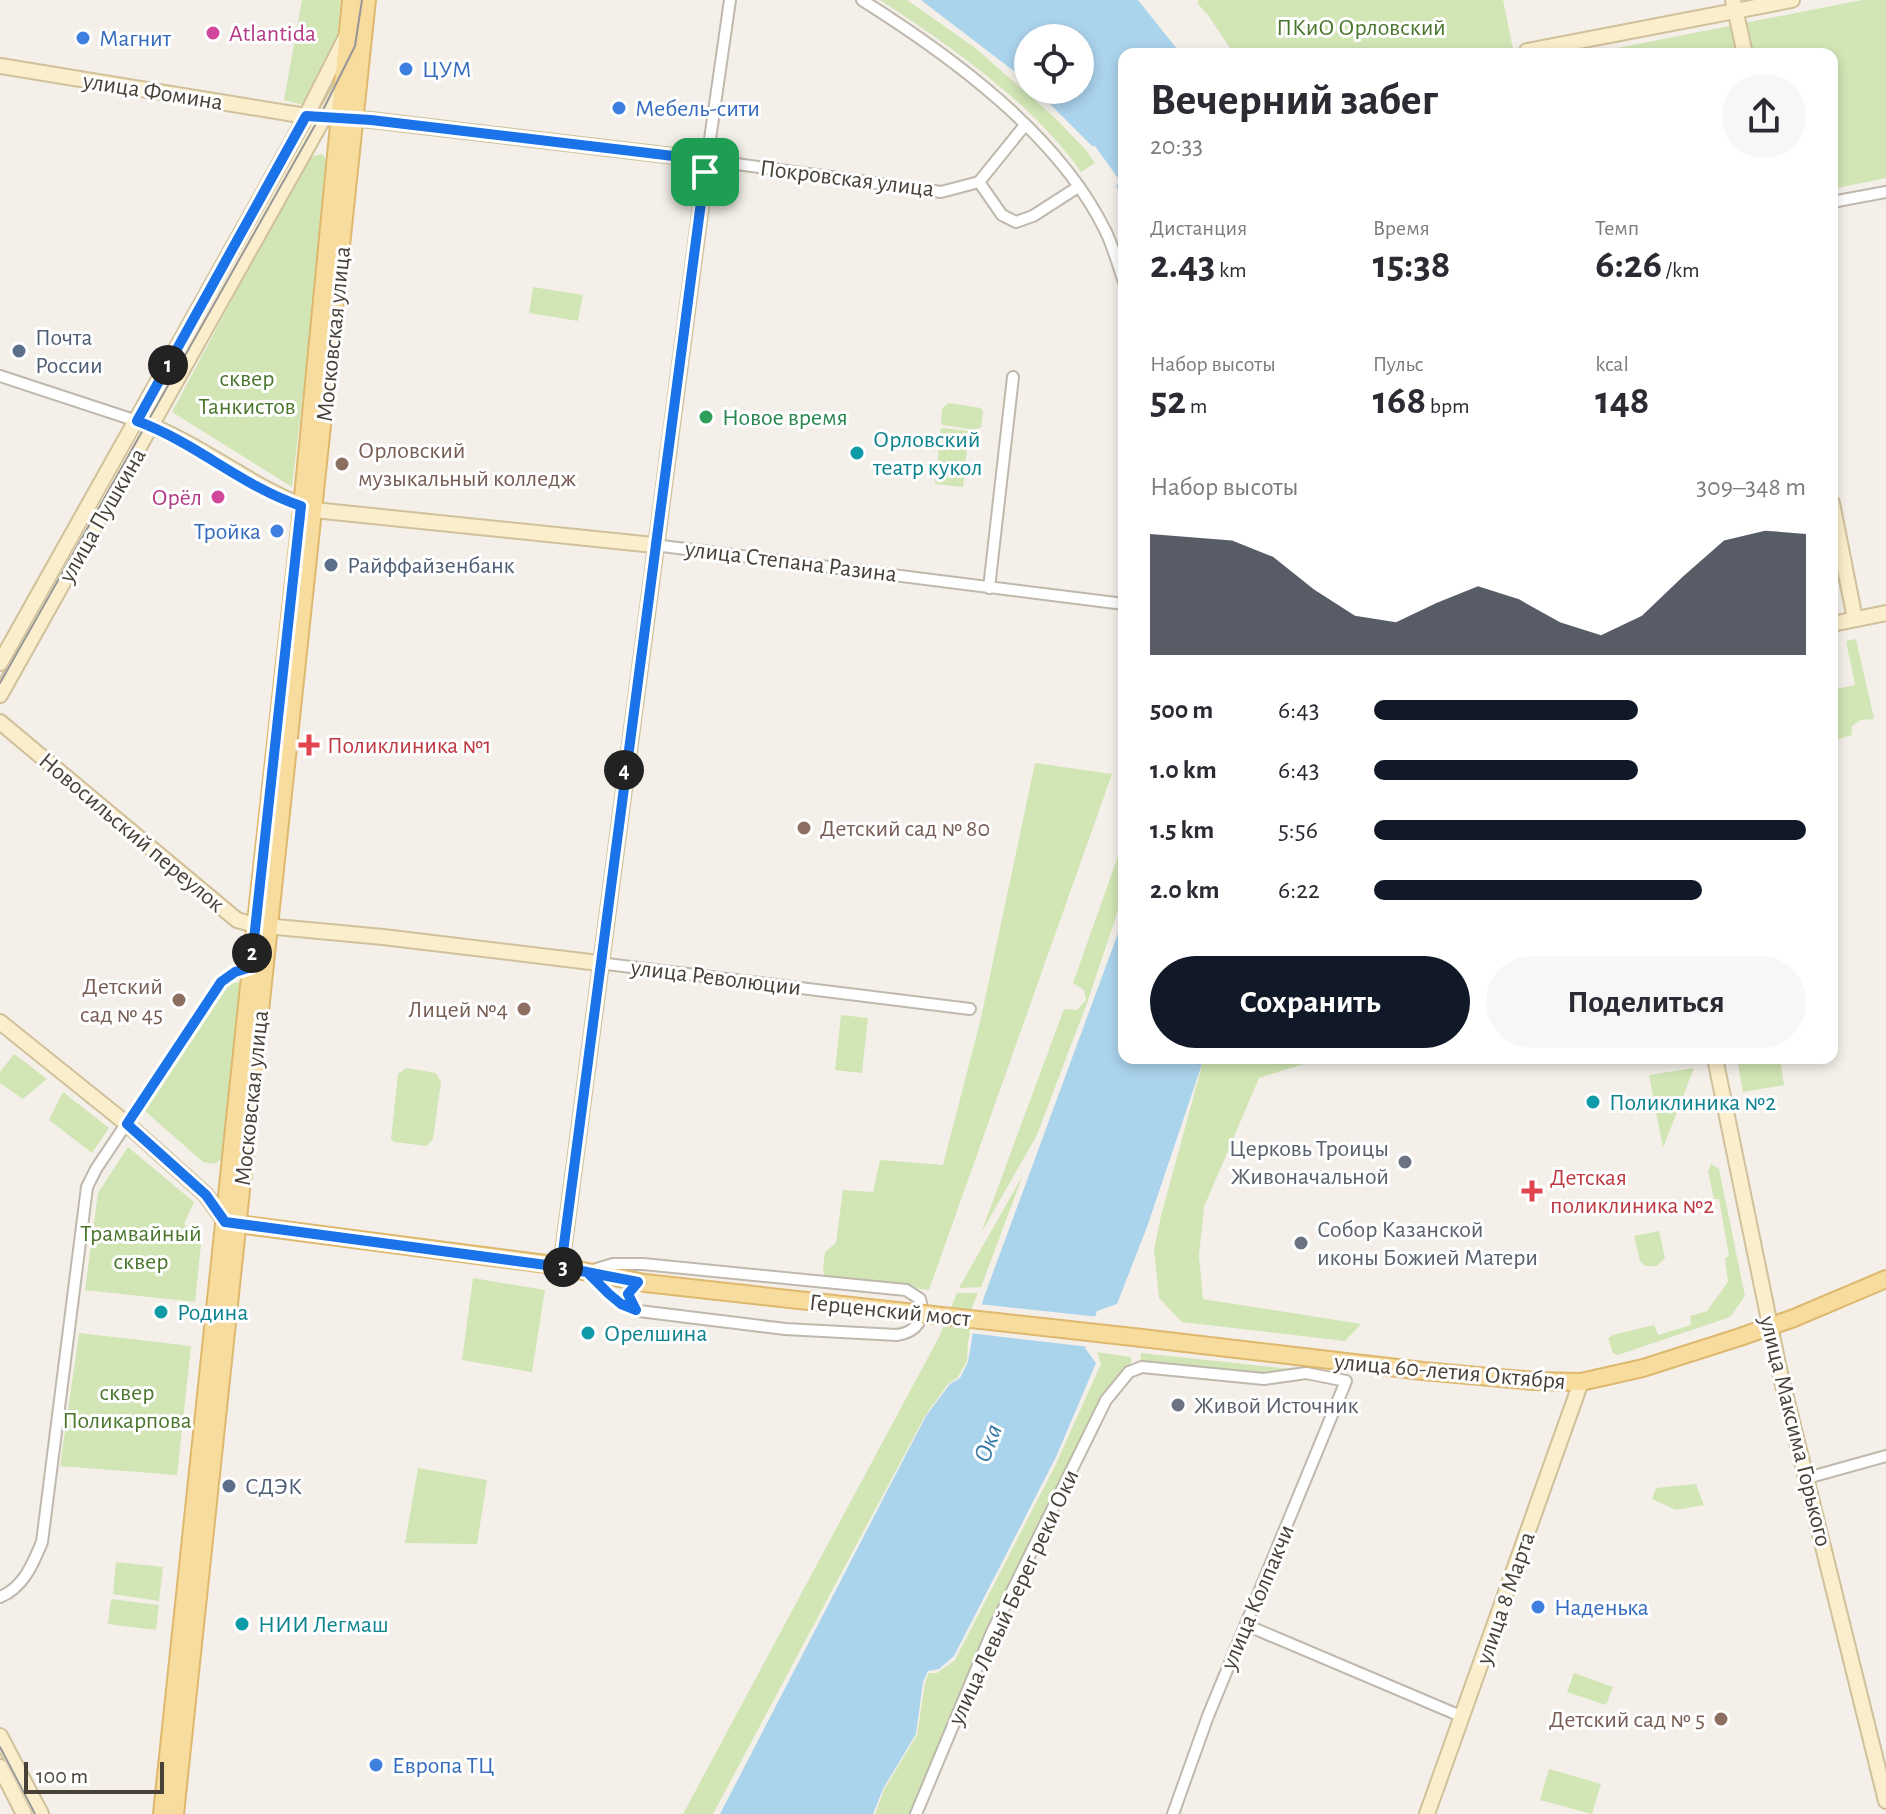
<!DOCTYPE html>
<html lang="ru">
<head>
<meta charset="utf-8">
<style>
  :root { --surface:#fff; --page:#f7f7f7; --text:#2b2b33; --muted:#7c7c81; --accent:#111827 }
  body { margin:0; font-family:"Alegreya Sans",sans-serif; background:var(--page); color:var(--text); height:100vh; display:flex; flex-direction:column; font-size:30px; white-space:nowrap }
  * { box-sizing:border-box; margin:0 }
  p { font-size:26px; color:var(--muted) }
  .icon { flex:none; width:44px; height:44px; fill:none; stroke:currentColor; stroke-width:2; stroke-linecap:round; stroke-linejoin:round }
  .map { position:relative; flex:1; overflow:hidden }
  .details { position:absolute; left:1118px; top:48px; width:720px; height:1016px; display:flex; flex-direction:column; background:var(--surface); border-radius:16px; box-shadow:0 4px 12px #0003 }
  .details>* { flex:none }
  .fabs { position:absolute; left:1014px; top:24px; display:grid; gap:16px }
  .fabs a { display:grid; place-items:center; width:80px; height:80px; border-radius:50%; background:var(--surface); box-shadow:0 4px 12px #0003; font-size:40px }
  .scale { position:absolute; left:24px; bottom:20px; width:140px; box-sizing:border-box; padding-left:8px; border:4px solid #474138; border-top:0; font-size:22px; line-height:28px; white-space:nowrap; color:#474138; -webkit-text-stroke:6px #fff; paint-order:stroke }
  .pin { position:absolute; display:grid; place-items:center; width:68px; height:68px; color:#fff; margin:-34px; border-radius:16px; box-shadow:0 4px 12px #0006 }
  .km { position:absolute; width:40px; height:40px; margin:-20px; border-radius:50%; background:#222; color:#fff; font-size:22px; line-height:40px; text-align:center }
  .round { display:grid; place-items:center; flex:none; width:84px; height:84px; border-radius:42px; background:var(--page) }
  .head { display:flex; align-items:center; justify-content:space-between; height:136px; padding:0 32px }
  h1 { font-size:44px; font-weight:700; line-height:60px }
  .metrics { display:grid; grid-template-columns:repeat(3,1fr); gap:12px; height:136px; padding:8px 32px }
  .metrics div { display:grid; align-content:center }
  .metrics b { font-size:40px; font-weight:700 }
  .metrics small { font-size:22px; font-weight:400 }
  .metrics p { font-size:22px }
  .chart { height:224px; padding:16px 32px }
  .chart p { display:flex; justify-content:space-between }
  .chart svg { width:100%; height:144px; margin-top:8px; fill:var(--accent); opacity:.7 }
  .cta { display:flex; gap:16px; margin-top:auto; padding:16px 32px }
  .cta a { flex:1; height:92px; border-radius:48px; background:var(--accent); color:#fff; font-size:32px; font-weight:700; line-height:92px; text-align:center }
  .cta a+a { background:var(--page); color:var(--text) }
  ul { padding:0 32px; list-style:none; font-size:26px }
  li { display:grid; grid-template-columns:128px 96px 1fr; align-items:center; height:60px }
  li i { height:20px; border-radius:10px; background:var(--accent) }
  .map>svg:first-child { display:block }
  .green { fill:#d1e5b5 }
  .water { fill:#aad3ec }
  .pier { fill:#f4f0e9 }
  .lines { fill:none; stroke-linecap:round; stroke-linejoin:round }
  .street-casing { stroke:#bfb8ac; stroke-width:14 }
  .secondary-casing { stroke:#d0c19b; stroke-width:18 }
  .primary-casing { stroke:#ddb86e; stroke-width:20 }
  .street { stroke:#fff; stroke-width:10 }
  .secondary { stroke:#fbeecc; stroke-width:14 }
  .primary { stroke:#f8dc9e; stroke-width:16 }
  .tram { stroke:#979797; stroke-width:2 }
  .primary-bridge-casing { stroke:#ddb86e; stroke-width:20; stroke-linecap:butt }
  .primary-bridge { stroke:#f8dc9e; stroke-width:16 }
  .route-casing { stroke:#fff; stroke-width:16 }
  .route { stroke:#1a73e8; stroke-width:10 }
  .hotel-dot { fill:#d1479c; stroke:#fff; stroke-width:3 }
  .shop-dot { fill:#3f7fe0; stroke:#fff; stroke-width:3 }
  .service-dot { fill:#5c6f8a; stroke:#fff; stroke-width:3 }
  .leisure-dot { fill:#2e9e5b; stroke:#fff; stroke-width:3 }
  .culture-dot { fill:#0f9aa8; stroke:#fff; stroke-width:3 }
  .education-dot { fill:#8d6e63; stroke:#fff; stroke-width:3 }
  .health-dot { fill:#e0444e; stroke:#fff; stroke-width:3 }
  .worship-dot { fill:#6b7280; stroke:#fff; stroke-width:3 }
  .labels { text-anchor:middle; stroke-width:6; stroke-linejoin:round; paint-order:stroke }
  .park-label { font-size:24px; fill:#4b762e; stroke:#fff }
  .hotel-label { font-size:24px; fill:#b23c85; stroke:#fff; text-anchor:start }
  .shop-label { font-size:24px; fill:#366cbe; stroke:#fff; text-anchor:start }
  .street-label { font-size:24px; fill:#474138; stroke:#fff }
  .service-label { font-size:24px; fill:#4e5e75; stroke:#fff; text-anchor:start }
  .leisure-label { font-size:24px; fill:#27864d; stroke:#fff; text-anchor:start }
  .culture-label { font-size:24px; fill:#0d838f; stroke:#fff; text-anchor:start }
  .education-label { font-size:24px; fill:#785e54; stroke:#fff; text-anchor:end }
  .health-label { font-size:24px; fill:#be3a42; stroke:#fff; text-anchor:start }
  .worship-label { font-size:24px; fill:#5b616d; stroke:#fff; text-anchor:start }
  .water-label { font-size:26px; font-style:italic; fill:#3579a5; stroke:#fff }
</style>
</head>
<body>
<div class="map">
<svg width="1886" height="1814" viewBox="0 0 1886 1814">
  <rect width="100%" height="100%" fill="#f4f0e9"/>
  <g class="green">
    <path d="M302,0H341L337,38L304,105L284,100Z"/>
    <path d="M880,0H907L974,47L1054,117L1085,149L1095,163L1081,172C1034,104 949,45 880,0Z"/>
    <path d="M1199,0H1503L1514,54H1234L1208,15L1197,3Z"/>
    <path d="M1862,0H1886V178L1832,189V54H1587Z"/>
    <path d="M322,154L330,164L292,487L172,412L308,157Z"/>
    <path d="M533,287L583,295L578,321L529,313Z"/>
    <path d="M948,403L981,408L983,412L981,427L976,430L943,425L941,421L942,409Z"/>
    <path d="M941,428L969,431L963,487L935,484Z"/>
    <path d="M1856,639L1874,719L1861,720L1852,726V735L1832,741V690L1855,685L1846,641Z"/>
    <path d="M1035,763L1112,774L929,1290L825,1277L823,1270L825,1252L836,1243L843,1190L873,1192L880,1160L943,1165L981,1018Z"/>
    <path d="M1124,839V893L1087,1003L1037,1135L981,1233L1064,1009L1077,1010L1086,1000L1084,990L1073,983Z"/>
    <path d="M230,982L243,983L225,1157L214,1164L203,1162L145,1111Z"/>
    <path d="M841,1015L868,1018L862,1073L835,1070Z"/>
    <path d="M14,1054L47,1079L23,1099L0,1083V1072Z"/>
    <path d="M1204,1058H1323L1259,1078L1204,1207L1199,1255L1203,1299L1361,1324L1345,1341L1182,1322L1159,1298L1154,1249L1161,1216Z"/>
    <path d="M1737,1058H1780L1784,1085L1743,1092Z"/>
    <path d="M406,1068L436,1073L441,1082L433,1139L427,1146L394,1142L391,1139L398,1074Z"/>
    <path d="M1694,1068L1663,1148L1649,1075Z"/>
    <path d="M63,1092L109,1128L92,1153L49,1120Z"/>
    <path d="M128,1147L194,1202L184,1224L201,1245L195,1302L85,1290L98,1193Z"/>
    <path d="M1711,1164L1719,1169L1745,1296L1730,1317L1618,1355L1613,1353L1608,1338L1613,1335L1654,1325L1658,1335L1691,1325L1690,1316L1707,1311L1728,1282L1725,1258L1729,1256L1719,1199H1714L1708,1172Z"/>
    <path d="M1023,1175L981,1287L959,1288Z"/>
    <path d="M1659,1231L1665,1258L1657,1266H1645L1640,1261L1634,1236Z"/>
    <path d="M473,1278L545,1290L532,1372L462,1360Z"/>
    <path d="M957,1293H978L971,1310L977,1311L968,1341L967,1361L958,1377L948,1384L925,1416L713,1814H683L939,1337Z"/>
    <path d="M79,1333L191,1346L177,1475L60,1466Z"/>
    <path d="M1097,1352L1130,1357L1132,1360L1120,1382L1105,1398L912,1814H875L884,1790L917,1735L925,1683L929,1673H937L955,1660L1056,1464L1101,1364Z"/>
    <path d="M1141,1353L1301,1370L1267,1376L1140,1363Z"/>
    <path d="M418,1468L487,1480L477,1544L405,1543Z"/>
    <path d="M1696,1484L1704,1505L1676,1510L1652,1499L1656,1488Z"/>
    <path d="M116,1562L163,1567L159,1601L113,1594Z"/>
    <path d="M111,1599L159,1605L156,1630L108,1624Z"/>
    <path d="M1574,1673L1613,1687L1606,1705L1567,1692Z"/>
    <path d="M1549,1769L1601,1784L1592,1814L1540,1800Z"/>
  </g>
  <g class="water">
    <path d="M921,0H1138L1181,54H1124V202L1116,186L1120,181L1095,146H1092L1036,90H1080V38H1028V82Z"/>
    <path d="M1124,917V1058H1204L1147,1227L1117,1304L1097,1311L1085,1348L1096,1363L1056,1457L954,1656L939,1669L928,1671L923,1682L916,1734L883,1789L873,1814H720L926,1416L950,1384L960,1378L968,1362L973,1332L984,1297Z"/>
  </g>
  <path class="pier" d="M978,1304L1099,1317L1090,1347L969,1333Z"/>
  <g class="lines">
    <g class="street-casing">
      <g id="street">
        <path d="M730,0L707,160L941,192L979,182L1025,125"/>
        <path d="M862,0C951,56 1058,134 1105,230C1113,246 1118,265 1124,282"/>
        <path d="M979,182L1002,215L1016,222L1033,216L1078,187"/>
        <path d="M1832,202L1886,192"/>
        <path d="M0,376L137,421"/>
        <path d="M654,545L1124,604"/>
        <path d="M989,588L1013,377"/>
        <path d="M599,963L970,1009"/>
        <path d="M613,1264H643L906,1290L920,1299C926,1319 917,1332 897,1335L785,1329L639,1311L621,1304L587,1272Z"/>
        <path d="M634,1308L628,1294L638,1282"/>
        <path d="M1807,1478L1886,1456"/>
        <path d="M0,1597C23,1588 33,1564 42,1542L87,1187L96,1169L221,982L235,972L251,967"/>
        <path d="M1246,1625L1463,1717"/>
        <path d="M916,1814L992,1632L1106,1400L1129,1372L1142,1367L1264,1379L1306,1373L1346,1381L1208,1716L1173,1814"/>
      </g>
    </g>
    <g class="secondary-casing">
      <g id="secondary">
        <path d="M1733,0L1745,54"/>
        <path d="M1527,54V51L1792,0"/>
        <path d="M0,66L306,116L371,120L707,160L561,1267"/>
        <path d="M146,424C205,446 254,490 314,510L654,545"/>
        <path d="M1832,503L1855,619"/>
        <path d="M1832,624L1886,613"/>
        <path d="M0,663L301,126L346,37"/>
        <path d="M0,695L342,85"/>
        <path d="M0,722L237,920L255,925L383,937L599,963"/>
        <path d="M0,1022L127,1124L206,1195L225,1222"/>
        <path d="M1715,1058L1779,1369L1886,1801"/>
        <path d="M0,1736L41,1814"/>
        <path d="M0,1767L24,1814"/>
        <path d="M1427,1814L1581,1382"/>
      </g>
    </g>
    <g class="primary-casing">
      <g id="primary">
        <path d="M230,1223L546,1264L645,1283"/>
        <path d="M1142,1338L1423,1371L1534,1381L1581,1382L1643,1368L1740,1337L1794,1318L1886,1279"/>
        <path d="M162,1814L251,967L300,528L351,0"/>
        <path d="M175,1814L367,0"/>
      </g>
    </g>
    <use href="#street" class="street"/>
    <use href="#secondary" class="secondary"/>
    <use href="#primary" class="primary"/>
    <g class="tram">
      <path d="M0,683L318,120L355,46L362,0"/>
      <path d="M0,1747L35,1814"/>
    </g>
    <g class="primary-bridge-casing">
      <path id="primary-bridge" d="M645,1283L1142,1338"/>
    </g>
    <use href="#primary-bridge" class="primary-bridge"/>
  </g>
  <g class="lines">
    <g class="route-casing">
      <path id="route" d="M705,172L707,160L371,120L306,116L137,421C195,442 243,487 301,506L251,967L235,972L221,982L127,1124L206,1195L225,1222L561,1267L638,1282L628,1294L636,1310L621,1304L609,1294L587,1272L561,1267L705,172"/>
    </g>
    <use href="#route" class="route"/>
  </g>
  <g class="hotel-dot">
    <circle cx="213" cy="33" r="8"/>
    <circle cx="218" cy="497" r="8"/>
  </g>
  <g class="shop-dot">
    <circle cx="83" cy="38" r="8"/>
    <circle cx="406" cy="69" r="8"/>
    <circle cx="619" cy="108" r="8"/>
    <circle cx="277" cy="531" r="8"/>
    <circle cx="1538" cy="1607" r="8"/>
    <circle cx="376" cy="1765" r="8"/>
  </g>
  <g class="service-dot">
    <circle cx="19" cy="351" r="8"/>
    <circle cx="331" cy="565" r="8"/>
    <circle cx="229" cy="1486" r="8"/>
  </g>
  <circle class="leisure-dot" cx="706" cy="417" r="8"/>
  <g class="culture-dot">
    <circle cx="857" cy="453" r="8"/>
    <circle cx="1593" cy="1102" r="8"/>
    <circle cx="161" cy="1312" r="8"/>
    <circle cx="588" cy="1333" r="8"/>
    <circle cx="242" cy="1624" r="8"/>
  </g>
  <g class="education-dot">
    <circle cx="342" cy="464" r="8"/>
    <circle cx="804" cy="828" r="8"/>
    <circle cx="179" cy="1000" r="8"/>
    <circle cx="524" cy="1009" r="8"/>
    <circle cx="1721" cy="1719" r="8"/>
  </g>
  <g class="health-dot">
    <path d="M305 733h8v8h8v8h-8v8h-8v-8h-8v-8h8z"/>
    <path d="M1528 1179h8v8h8v8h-8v8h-8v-8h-8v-8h8z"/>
  </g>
  <g class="worship-dot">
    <circle cx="1405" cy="1162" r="8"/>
    <circle cx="1301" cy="1243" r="8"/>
    <circle cx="1178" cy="1405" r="8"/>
  </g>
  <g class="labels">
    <g class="park-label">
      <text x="1361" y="35">ПКиО Орловский</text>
      <text x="247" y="386">сквер<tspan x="247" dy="28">Танкистов</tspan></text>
      <text x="141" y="1241">Трамвайный<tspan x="141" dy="28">сквер</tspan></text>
      <text x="127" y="1400">сквер<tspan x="127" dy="28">Поликарпова</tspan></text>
    </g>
    <g class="hotel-label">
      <text x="229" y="41">Atlantida</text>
      <text x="202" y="505" text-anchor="end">Орёл</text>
    </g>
    <g class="shop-label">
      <text x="99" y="46">Магнит</text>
      <text x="422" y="77">ЦУМ</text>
      <text x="635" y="116">Мебель-сити</text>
      <text x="261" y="539" text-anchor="end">Тройка</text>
      <text x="1554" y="1615">Наденька</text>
      <text x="392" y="1773">Европа ТЦ</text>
    </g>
    <g class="street-label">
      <text transform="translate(153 91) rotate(9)" y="8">улица Фомина</text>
      <text transform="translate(847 178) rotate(7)" y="8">Покровская улица</text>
      <text transform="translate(333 334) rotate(-84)" y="8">Московская улица</text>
      <text transform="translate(102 515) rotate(-60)" y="8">улица Пушкина</text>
      <text transform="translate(791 561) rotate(7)" y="8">улица Степана Разина</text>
      <text transform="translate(132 832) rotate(40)" y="8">Новосильский переулок</text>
      <text transform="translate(716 977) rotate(7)" y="8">улица Революции</text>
      <text transform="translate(251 1098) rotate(-84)" y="8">Московская улица</text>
      <text transform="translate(890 1310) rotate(6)" y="8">Герценский мост</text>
      <text transform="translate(1450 1371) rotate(5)" y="8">улица 60-летия Октября</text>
      <text transform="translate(1796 1431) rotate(76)" y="8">улица Максима Горького</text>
      <text transform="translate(1013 1597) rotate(-65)" y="8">улица Левый Берег реки Оки</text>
      <text transform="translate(1257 1597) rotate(-67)" y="8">улица Колпакчи</text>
      <text transform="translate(1505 1598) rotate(-71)" y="8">улица 8 Марта</text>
    </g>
    <g class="service-label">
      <text x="35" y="345">Почта<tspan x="35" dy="28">России</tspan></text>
      <text x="347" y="573">Райффайзенбанк</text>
      <text x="245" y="1494">СДЭК</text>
    </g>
    <g class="leisure-label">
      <text x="722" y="425">Новое время</text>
    </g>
    <g class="culture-label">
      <text x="873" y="447">Орловский<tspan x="873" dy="28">театр кукол</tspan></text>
      <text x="1609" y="1110">Поликлиника №2</text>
      <text x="177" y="1320">Родина</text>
      <text x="604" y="1341">Орелшина</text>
      <text x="258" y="1632">НИИ Легмаш</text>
    </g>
    <g class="education-label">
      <text x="358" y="458" text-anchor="start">Орловский<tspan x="358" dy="28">музыкальный колледж</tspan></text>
      <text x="820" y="836" text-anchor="start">Детский сад № 80</text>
      <text x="163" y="994">Детский<tspan x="163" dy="28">сад № 45</tspan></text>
      <text x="508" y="1017">Лицей №4</text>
      <text x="1705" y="1727">Детский сад № 5</text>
    </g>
    <g class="health-label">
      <text x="327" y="753">Поликлиника №1</text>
      <text x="1550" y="1185">Детская<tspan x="1550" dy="28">поликлиника №2</tspan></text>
    </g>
    <g class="worship-label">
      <text x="1389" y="1156" text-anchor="end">Церковь Троицы<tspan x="1389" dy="28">Живоначальной</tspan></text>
      <text x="1317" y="1237">Собор Казанской<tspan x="1317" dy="28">иконы Божией Матери</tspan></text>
      <text x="1194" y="1413">Живой Источник</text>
    </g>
    <g class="water-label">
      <text transform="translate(987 1443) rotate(-69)" y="9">Ока</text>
    </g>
  </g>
</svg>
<div class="fabs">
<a><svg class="icon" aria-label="locate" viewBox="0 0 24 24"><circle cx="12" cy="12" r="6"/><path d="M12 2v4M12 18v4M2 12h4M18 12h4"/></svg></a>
</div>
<div class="scale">100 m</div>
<div class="pin" style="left:705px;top:172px;background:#1e9e55"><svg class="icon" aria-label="arrive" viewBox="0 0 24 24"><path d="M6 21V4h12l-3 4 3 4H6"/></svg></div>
<b class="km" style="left:168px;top:365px">1</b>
<b class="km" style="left:252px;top:953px">2</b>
<b class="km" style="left:563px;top:1267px">3</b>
<b class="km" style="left:624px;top:770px">4</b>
<section class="details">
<div class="head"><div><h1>Вечерний забег</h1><p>20:33</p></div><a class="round"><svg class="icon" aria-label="share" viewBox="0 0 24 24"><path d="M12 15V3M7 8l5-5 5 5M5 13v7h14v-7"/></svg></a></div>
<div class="metrics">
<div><p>Дистанция</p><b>2.43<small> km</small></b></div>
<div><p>Время</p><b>15:38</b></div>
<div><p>Темп</p><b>6:26<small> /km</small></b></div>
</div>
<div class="metrics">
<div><p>Набор высоты</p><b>52<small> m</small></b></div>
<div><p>Пульс</p><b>168<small> bpm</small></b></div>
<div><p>kcal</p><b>148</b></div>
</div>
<div class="chart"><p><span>Набор высоты</span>309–348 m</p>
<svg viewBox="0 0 160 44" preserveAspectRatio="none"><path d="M0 44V7L10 8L20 9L30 14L40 24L50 32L60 34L70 28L80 23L90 27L100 34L110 38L120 32L130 20L140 9L150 6L160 7V44z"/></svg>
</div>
<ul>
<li><b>500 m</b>6:43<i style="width:61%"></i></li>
<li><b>1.0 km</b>6:43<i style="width:61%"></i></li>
<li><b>1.5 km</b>5:56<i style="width:100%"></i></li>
<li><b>2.0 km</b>6:22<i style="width:76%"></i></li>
</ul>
<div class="cta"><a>Сохранить</a><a>Поделиться</a></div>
</section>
</div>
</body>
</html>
